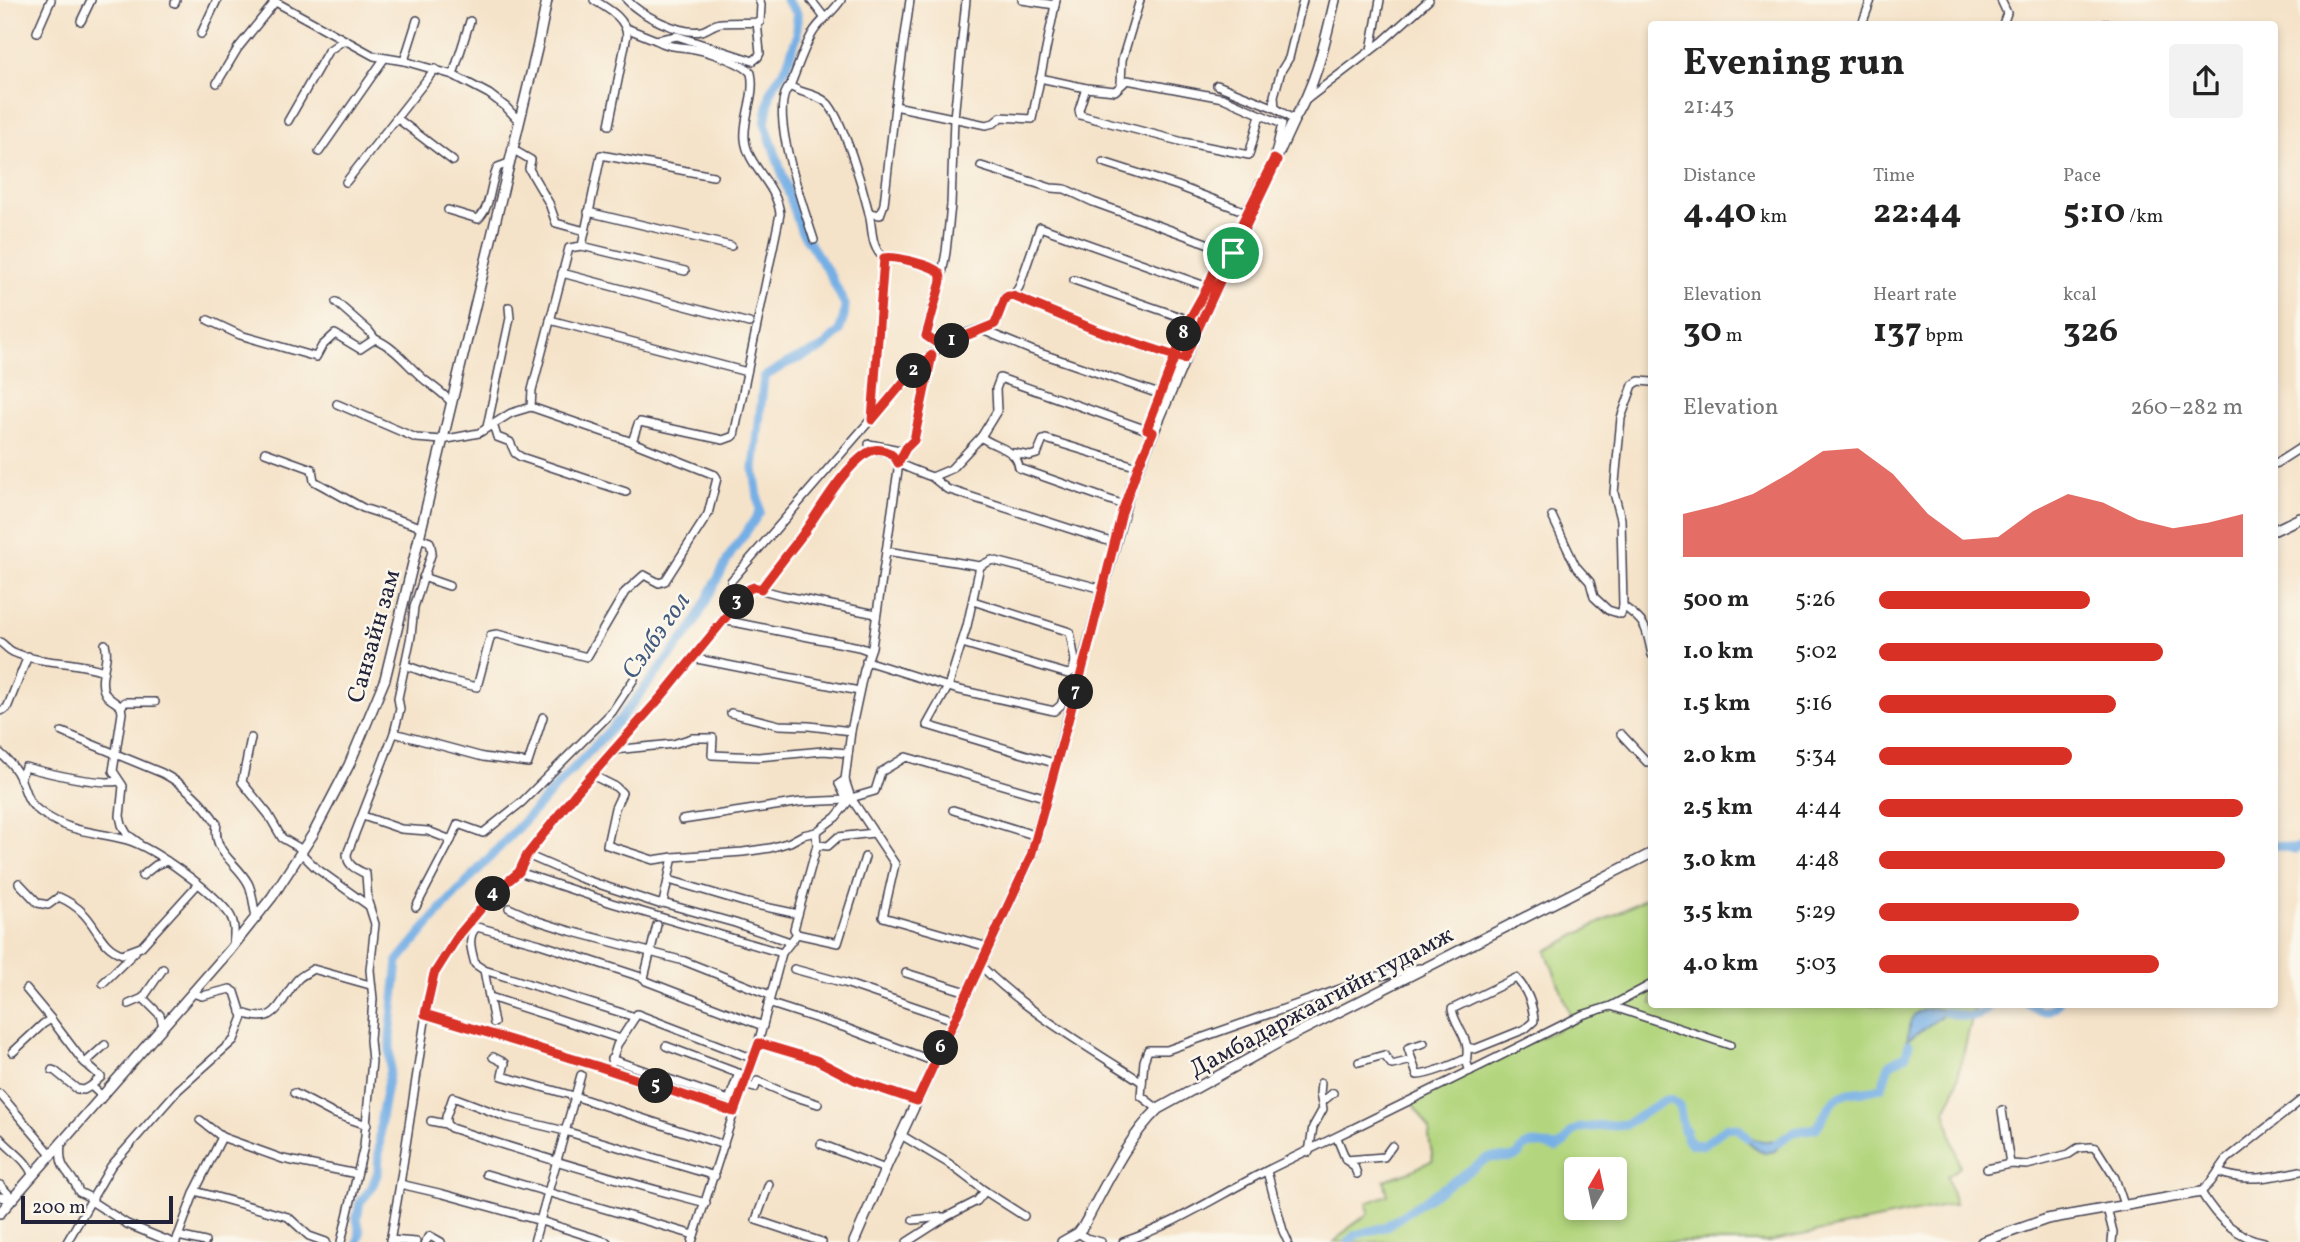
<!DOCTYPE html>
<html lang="en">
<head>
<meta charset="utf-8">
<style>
  :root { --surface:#fff; --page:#f2f2f2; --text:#222; --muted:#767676; --accent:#d93025 }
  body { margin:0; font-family:Vollkorn,serif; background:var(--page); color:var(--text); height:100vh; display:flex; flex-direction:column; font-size:26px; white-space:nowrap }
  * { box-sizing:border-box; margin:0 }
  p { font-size:23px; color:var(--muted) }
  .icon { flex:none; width:38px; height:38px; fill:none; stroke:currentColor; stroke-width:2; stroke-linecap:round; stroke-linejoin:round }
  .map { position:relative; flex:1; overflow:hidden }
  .details { position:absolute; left:1648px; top:21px; width:630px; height:987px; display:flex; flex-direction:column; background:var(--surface); border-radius:7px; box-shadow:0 4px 10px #0003 }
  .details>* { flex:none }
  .needle { width:46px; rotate:9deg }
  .controls { position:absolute; left:1564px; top:1157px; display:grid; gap:14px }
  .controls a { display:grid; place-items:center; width:63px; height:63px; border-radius:7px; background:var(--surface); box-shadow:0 4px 10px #0003; font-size:35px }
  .scale { position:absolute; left:21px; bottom:18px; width:152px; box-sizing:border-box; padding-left:7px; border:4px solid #22223b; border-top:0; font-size:19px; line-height:24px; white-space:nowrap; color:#22223b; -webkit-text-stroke:5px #fbf7ec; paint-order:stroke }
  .pin { position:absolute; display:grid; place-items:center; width:60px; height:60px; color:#fff; margin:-30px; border:4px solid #fff; border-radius:50%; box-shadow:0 2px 7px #0007 }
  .km { position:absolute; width:35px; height:35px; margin:-18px; border-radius:50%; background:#222; color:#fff; font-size:19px; line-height:35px; text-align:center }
  .round { display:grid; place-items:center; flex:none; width:74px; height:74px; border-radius:7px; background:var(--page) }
  .summary { display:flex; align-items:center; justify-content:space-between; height:119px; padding:0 35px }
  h1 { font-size:38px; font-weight:700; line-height:52px }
  .stats { display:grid; grid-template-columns:repeat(3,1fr); gap:10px; height:119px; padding:7px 35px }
  .stats div { display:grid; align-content:center }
  .stats b { font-size:35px; font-weight:700 }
  .stats small { font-size:19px; font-weight:400 }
  .stats p { font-size:19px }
  .chart { height:196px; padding:14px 35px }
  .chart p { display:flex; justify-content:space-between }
  .chart svg { width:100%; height:126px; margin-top:7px; fill:var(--accent); opacity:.7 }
  ul { padding:0 35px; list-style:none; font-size:23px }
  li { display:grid; grid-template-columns:112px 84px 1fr; align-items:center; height:52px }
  li i { height:18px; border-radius:9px; background:var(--accent) }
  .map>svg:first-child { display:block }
  .green { fill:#b2d57d; stroke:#6a7c5c; stroke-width:2; fill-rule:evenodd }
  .water { fill:#74afe5; stroke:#4b6890; stroke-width:2 }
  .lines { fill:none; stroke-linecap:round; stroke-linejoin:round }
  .river { stroke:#74afe5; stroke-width:9 }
  .minor-casing { stroke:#423f50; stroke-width:10 }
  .major-casing { stroke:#423f50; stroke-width:12 }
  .minor { stroke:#fff; stroke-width:7 }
  .major { stroke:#fff; stroke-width:9 }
  .route-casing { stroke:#fff; stroke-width:14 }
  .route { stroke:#d93025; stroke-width:9 }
  .labels { text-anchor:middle; stroke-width:5; stroke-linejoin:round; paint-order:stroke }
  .street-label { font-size:24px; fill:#22223b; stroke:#fbf7ec }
  .water-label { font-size:26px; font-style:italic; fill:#435a7f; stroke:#fbf7ec }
</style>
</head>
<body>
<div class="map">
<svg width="2300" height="1242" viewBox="0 0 2300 1242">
  <rect width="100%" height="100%" fill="#fbf7ec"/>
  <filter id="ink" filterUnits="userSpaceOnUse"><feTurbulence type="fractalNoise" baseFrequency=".0143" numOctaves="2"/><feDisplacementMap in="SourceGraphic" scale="14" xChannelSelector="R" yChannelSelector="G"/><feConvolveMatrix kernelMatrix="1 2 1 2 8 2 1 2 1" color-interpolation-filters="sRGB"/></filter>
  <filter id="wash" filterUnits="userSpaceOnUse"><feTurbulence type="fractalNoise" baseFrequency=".00686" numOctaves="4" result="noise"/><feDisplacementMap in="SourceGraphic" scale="28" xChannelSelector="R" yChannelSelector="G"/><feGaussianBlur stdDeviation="1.57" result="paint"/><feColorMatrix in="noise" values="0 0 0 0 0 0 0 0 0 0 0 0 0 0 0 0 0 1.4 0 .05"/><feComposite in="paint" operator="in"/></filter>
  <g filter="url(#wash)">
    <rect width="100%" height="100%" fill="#f5e3c9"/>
    <path class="green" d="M1652,895V1004L1975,1005L1954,1093L1945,1110L1960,1167L1947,1176L1955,1204L1768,1242H1334L1350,1227L1369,1213L1367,1203L1388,1195L1384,1180L1411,1171L1433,1160L1429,1137L1430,1129L1409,1099L1573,1022L1546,951ZM1577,1169H1615V1208H1577Z"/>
    <g class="water">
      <path d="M1934,1008L1951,1012L1957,1016L1946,1013L1909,1039L1907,1054C1909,1035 1903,1008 1934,1008Z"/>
      <path d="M1742,1131C1753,1144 1774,1142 1785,1138L1775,1151C1758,1156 1748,1144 1742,1131Z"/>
    </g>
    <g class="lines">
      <g class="river">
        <path d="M2275,845L2295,849L2300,846"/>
        <path d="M2028,1004C2039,1013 2046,1014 2058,1004"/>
        <path d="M1946,1012C1962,1017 1981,1022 1990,1004"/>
        <path d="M1777,1143L1794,1132L1816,1128C1824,1119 1827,1105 1836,1099C1848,1089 1868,1094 1882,1087L1889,1065L1906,1055L1909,1044"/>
        <path d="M358,1242L360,1233L357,1218L360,1202L371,1189L378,1172L381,1118L390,1069V1036L398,961L444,906L620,719L692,628L730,555L760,512L754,469L764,377L787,363L821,349L839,332L844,316L845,305L829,273L801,230L765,123L771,90L786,67L797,36V13L786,0"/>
        <path d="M1349,1242L1355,1235L1385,1227L1488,1158C1497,1156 1508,1160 1516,1156C1523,1153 1517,1154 1523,1148C1533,1140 1545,1146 1556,1148L1564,1143L1572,1132L1580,1128L1626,1124L1665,1100H1671L1679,1105L1684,1131L1686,1130V1137L1692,1144L1703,1145L1727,1127L1738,1128L1748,1138"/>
      </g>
    </g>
  </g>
  <g filter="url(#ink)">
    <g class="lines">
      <g class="minor-casing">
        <g id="minor">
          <path d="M272,0L374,56L404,61L453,75L489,94L506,107L519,121"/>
          <path d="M594,0C608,9 625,17 627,35L609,125"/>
          <path d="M627,0C640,15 681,35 701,31C708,30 714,23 721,23C734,22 747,23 760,22L761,5L759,0"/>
          <path d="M811,0L824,17"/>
          <path d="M841,0C833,13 820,20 812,34C803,50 797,69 790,86C801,94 820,94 829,105C845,126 862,185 869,213C873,229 870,247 884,258L872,419"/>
          <path d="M1022,0L1055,5"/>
          <path d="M2001,0L2007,13L2003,24"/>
          <path d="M175,3L176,0"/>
          <path d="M81,21L91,0"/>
          <path d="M1862,24L1871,0"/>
          <path d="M2106,24H2107"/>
          <path d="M626,28L656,40L677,36L753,61L758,57L760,53L757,22"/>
          <path d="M37,32L51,0"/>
          <path d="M201,34L217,0"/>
          <path d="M1371,50L1380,0"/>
          <path d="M404,61L417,20"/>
          <path d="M453,75L470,21"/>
          <path d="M1040,78L1086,88"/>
          <path d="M217,83L238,48L275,2"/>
          <path d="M1121,84L1122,60L1140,0"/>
          <path d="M1217,85L1275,108"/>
          <path d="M790,86C766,107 805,211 814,240"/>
          <path d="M1306,100L1382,42L1429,0"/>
          <path d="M895,106L986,125L994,123L1001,117L1032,119L1056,0"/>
          <path d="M1260,115L1249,155L1183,142L1080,115L1079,110L1086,88L1115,91L1127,80L1223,98L1282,124L1275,154"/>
          <path d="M398,119L453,161"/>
          <path d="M1294,120L1275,108L1274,96L1281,71L1289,58L1303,0"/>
          <path d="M288,121L328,51L344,40"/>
          <path d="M512,149L531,160L529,169L549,203L556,223L585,231"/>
          <path d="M319,152L384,59"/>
          <path d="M1103,162L1178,186L1246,212"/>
          <path d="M981,166L1051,188L1065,189L1093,202L1223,249"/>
          <path d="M346,182L435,69"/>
          <path d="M448,210L478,219C492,207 489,183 498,167L509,163"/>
          <path d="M588,212L731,246"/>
          <path d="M869,213L880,215L884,204L895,106L910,0"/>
          <path d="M582,246L685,271"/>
          <path d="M884,258L893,257L932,268L937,270L941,276"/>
          <path d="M562,273L749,323"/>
          <path d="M1074,280L1189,320"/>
          <path d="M1013,296L1095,330L1184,359"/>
          <path d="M336,302L369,331L375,339"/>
          <path d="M208,320L240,335L316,357L322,346L335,334L360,349L375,339C395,347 409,367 426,381C435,388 443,393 451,402"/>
          <path d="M550,320L747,372"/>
          <path d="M982,330L1031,350L1162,395"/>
          <path d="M941,346L928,338L926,332L940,285L946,252L951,205L954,118L966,0"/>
          <path d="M932,354L914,440L907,448L899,463L872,647L864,670L851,731L845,780L851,798L895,864L883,917L988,947"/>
          <path d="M1652,382L1639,381L1633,385L1621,418L1614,493L1621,519L1623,606C1647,623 1646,627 1652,655"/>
          <path d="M337,404L416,438L442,440L479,433L511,413L531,407L532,390L569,248L582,246L601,155L713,176"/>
          <path d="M493,424L497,437L510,442L515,453L521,457L626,492"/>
          <path d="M487,427L510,318L509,307"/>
          <path d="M1147,429L1189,320L1208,287L1223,249L1236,235L1260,183"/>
          <path d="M981,437C995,448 1017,448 1019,468L1124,505"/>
          <path d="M632,442L638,424L640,422L723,440L734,436L780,214C777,184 747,166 745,139C743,117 756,95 751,73C742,62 704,50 689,48C676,46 668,47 656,40"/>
          <path d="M869,444L905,451"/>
          <path d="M265,452L312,469L314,481L363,508L421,527"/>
          <path d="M1014,453L1030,456L1037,454L1043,440L1046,439L1138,467"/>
          <path d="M2275,464L2300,448"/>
          <path d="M932,477L947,489L1114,543"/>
          <path d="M1552,516L1575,565L1590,582L1594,597L1608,610L1621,614L1623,606"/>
          <path d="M886,551L980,566L967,626L948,687L927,725L1057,764"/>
          <path d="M980,566L992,560L1103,589"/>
          <path d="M423,577L449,586"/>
          <path d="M731,581L912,372L941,346L967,333L995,324L1005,298L1008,296H1013L1019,287L1040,227L1208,287"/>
          <path d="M761,589C773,573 785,557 797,542C812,523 853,451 876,450C890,449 893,460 902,465C912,470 922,473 932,477L951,469L981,437L997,411L996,389L1000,378L1150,431"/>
          <path d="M973,601L1070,632L1075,661L1084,663"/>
          <path d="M723,620L859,647L870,651"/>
          <path d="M0,642C5,645 8,650 13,652C42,665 74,660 103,671"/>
          <path d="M962,643L1068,674L1073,671L1075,661"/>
          <path d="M105,644C111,660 95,681 107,696C111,700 117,703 121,707L122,713L113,771L123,786L120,816L122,825L127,834L138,842"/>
          <path d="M692,658L859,691"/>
          <path d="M866,661L955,689L1054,711L1061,705L1067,688H1077"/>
          <path d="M405,665L443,679L477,687L491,635L497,634L587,657L625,592L644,575L659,583L665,581L708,514L717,478L715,475L632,442L531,407"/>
          <path d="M121,707L125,702H155"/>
          <path d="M0,711L7,708L28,656"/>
          <path d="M731,713L779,725L809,726L851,731"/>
          <path d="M62,732L162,773C185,785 203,802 217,824C212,853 236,861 248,883C253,892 253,906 256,916"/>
          <path d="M394,733L483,757L528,763L543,717"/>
          <path d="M1621,734L1647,762L1652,761"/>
          <path d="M251,738L242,782L268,814L282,838L303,850"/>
          <path d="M614,750L673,744L692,738H713L712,755L758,757L823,751L848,753"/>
          <path d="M0,753C7,759 16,769 20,778C27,794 26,802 42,813C72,834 95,831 127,840C154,848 214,892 230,915C236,925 234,935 233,946"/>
          <path d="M592,775L616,787L622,793L615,808L607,845L653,860L673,857"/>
          <path d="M20,779L25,767C48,773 98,785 119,781"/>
          <path d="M953,810L1037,836"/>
          <path d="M363,816L401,829L428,831L451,840L416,907"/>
          <path d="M682,820L801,802L847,800L839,784L845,780"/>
          <path d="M451,840L458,824L483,833L522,802L612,712L634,679"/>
          <path d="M817,845L828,846L838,837L874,833"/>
          <path d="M301,853L316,868L369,906"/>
          <path d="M527,855L580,878L659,904L663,903L735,923L790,942"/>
          <path d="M519,872L612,903L782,953"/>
          <path d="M142,876L156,865L167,861"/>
          <path d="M669,880L747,903L798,914"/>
          <path d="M19,883L38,903L48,905L59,897C68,901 76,906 83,913C98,928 101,947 122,954L141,947L197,885"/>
          <path d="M663,903L673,857L743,852L770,848L790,842L803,835L816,832L836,817L851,798L875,791L881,772L906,757L1047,798"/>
          <path d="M509,908L538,921L570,931L684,961L770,995"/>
          <path d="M797,934L794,929L817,845L816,832"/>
          <path d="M980,965C1027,1012 1086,1046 1142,1082"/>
          <path d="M794,969L845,983L954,1020"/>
          <path d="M484,970L635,1017"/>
          <path d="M906,973L967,992"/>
          <path d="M644,978L657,925"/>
          <path d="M103,983L135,952"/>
          <path d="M26,989L51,1019"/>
          <path d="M490,997L621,1039"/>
          <path d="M768,1003L846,1028L935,1062"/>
          <path d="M129,1004L143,998"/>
          <path d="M1611,1006L1730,1045"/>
          <path d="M241,1012C279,1029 280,998 298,979C302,975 309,972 313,969L370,985"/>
          <path d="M426,1014L609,1070L617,1045L637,1014L754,1059"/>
          <path d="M494,1023L484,970L475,964C472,952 466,936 477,927L540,944L644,978L646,981L763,1026"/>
          <path d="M163,1026L160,1015L143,998L163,969"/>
          <path d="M759,1043L816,1061L855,1080L917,1101"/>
          <path d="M1424,1043L1408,1048L1417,1075C1428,1075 1455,1064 1465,1059"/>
          <path d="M666,1046L743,1075"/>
          <path d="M1467,1047L1475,1049L1525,1029L1534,1021C1533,1004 1527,990 1516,978L1452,1009C1454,1023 1466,1035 1467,1048C1468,1060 1464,1058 1470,1071"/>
          <path d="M13,1052L43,1024L51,1019L82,1060L101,1077L91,1086L101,1095"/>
          <path d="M493,1057L505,1063L502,1076L574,1096L724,1145"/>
          <path d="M611,1059L729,1100L739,1073"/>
          <path d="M1359,1062L1384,1055L1392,1065L1412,1060"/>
          <path d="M85,1063L105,1045"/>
          <path d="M52,1070L55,1071L77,1089L84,1090L91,1086"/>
          <path d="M609,1070L734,1112"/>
          <path d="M744,1085L755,1088L757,1081L787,1094L818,1104"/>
          <path d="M294,1093L332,1113L367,1125"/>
          <path d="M0,1094L51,1154"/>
          <path d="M1322,1102L1333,1093"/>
          <path d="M1158,1109L1141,1096L1144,1061L1148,1050H1167L1374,977L1420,968"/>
          <path d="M2002,1110L2010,1164"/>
          <path d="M200,1120L222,1137"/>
          <path d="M431,1121L446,1124L451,1128C536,1156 620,1181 706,1203"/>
          <path d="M446,1124V1117L453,1097L506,1117L565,1131L715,1176"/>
          <path d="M901,1135L948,1163L985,1191L1024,1216"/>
          <path d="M0,1138C11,1151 27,1159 33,1176"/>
          <path d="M1337,1138L1346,1160L1354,1166L1357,1174"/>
          <path d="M61,1143C58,1174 70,1168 79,1192L93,1199"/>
          <path d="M821,1144L885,1169"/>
          <path d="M1309,1152L1313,1127L1323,1109L1320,1094L1321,1083"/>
          <path d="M1346,1160L1384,1157L1392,1146"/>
          <path d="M1987,1169L2010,1164L2027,1165L2069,1154L2078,1148L2091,1147L2096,1148L2115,1178L2124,1205"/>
          <path d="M1267,1171L1283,1231L1288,1242"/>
          <path d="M2218,1172C2247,1183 2271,1177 2300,1171"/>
          <path d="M486,1174L694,1235"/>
          <path d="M400,1184L426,1014L434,974L445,954L494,893L519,872L527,855L575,794L661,697L751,587L781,595L876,614"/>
          <path d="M769,1184L756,1220L822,1242"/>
          <path d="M0,1185L13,1199L0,1197"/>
          <path d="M195,1191L288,1217L309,1236L326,1242"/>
          <path d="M91,1201L127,1224L171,1242"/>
          <path d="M2107,1208L2113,1232L2112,1242"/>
          <path d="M913,1220L943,1217"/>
          <path d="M1078,1233L1086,1238L1101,1242"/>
          <path d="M178,1236L205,1242"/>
          <path d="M390,1240L416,1242"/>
          <path d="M67,1242L111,1166L178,1090L234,1040L243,1017L235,992L230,989L202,996L192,993"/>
          <path d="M176,1242L195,1191L222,1137L283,1159L357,1174"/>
          <path d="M341,1242L364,1146L372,1061L370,1040L373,999L370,970L375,924L368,902L366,874C356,869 347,866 347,854L394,733L400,709L398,698L411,636L414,607L432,552L430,542L419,538"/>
          <path d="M390,1242L400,1184L443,1194L541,1221L607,1242"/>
          <path d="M425,1242L430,1236L441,1242"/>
          <path d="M534,1242L581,1075"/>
          <path d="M692,1242L734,1112L754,1059L782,953L797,934L838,943L865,857"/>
          <path d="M907,1242L946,1217L977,1201L985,1191"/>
          <path d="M1123,1242C1174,1225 1219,1195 1266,1171C1372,1119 1477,1068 1582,1015L1611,1006L1652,984"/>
          <path d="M2264,1242C2236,1237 2215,1216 2201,1192L2211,1182L2227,1159L2300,1101"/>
        </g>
      </g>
      <g class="major-casing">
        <g id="major">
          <path d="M2275,530L2300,518"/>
          <path d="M0,1213L229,951L272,897L313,834L349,765L385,679L537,49L547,0"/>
          <path d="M854,1242L888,1163L1031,856L1131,485L1200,324L1294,120C1317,83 1325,41 1335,0"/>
          <path d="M1062,1242L1078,1233L1084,1225C1106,1185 1125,1141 1158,1109L1287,1038L1652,853"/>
          <path d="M1982,1242L2047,1219L2201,1192"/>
        </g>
      </g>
      <use href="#minor" class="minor"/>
      <use href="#major" class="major"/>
    </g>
  </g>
  <g class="lines" filter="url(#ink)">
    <g class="route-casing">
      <path id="route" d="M1233,253L1184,359L1175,356L1096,330L1013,296H1008L1005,298L995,324L941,346L926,336L940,285C941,281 942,278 940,274C936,265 893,256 884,258L872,420L912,372L932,355L914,440L906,448L898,463C893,452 879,445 867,453C840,471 818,515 797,542C785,557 773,573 761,589L754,587L749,589L661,697L575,794L527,855L519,872L494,893L458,936L434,974L425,1014L597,1066L734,1112L759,1043L816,1060L855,1080L917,1101L1031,856L1088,648L1122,512L1138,467L1153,432L1147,429L1189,320L1208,286L1223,249L1236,235L1274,159L1277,161L1233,253"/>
    </g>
    <use href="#route" class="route"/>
  </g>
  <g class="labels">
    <g class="street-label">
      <text transform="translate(373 636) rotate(-74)" y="8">Санзайн зам</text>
      <text transform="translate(1321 1001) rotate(-28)" y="8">Дамбадаржаагийн гудамж</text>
    </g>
    <g class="water-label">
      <text transform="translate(655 635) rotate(-55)" y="9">Сэлбэ гол</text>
    </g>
  </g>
</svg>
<div class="controls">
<a><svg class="needle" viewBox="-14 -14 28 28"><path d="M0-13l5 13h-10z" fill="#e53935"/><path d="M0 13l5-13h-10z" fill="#767676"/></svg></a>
</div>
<div class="scale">200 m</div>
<div class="pin" style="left:1233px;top:253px;background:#1e9e55"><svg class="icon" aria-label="arrive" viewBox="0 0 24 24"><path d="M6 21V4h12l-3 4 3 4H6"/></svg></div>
<b class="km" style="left:952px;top:341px">1</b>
<b class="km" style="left:914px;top:371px">2</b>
<b class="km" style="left:737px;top:602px">3</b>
<b class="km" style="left:493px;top:894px">4</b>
<b class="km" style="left:656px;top:1086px">5</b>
<b class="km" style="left:941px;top:1048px">6</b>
<b class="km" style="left:1076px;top:692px">7</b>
<b class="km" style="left:1184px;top:334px">8</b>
<section class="details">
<div class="summary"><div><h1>Evening run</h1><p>21:43</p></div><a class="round"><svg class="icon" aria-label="share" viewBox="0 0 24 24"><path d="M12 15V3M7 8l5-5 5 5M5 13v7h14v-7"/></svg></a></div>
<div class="stats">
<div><p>Distance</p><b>4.40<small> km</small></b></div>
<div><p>Time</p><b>22:44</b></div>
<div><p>Pace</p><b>5:10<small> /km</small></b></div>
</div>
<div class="stats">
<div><p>Elevation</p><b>30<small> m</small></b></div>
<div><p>Heart rate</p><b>137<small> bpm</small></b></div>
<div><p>kcal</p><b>326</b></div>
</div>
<div class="chart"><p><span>Elevation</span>260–282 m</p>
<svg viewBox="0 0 160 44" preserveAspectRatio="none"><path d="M0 44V29L10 26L20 22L30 15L40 7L50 6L60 15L70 29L80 38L90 37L100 28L110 22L120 25L130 31L140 34L150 32L160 29V44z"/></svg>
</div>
<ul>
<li><b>500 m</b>5:26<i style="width:58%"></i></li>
<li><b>1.0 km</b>5:02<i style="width:78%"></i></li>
<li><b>1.5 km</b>5:16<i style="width:65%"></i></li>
<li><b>2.0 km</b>5:34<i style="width:53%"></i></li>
<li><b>2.5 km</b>4:44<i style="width:100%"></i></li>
<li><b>3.0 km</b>4:48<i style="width:95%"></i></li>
<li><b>3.5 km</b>5:29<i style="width:55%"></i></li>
<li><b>4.0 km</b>5:03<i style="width:77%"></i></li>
</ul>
</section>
</div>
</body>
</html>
